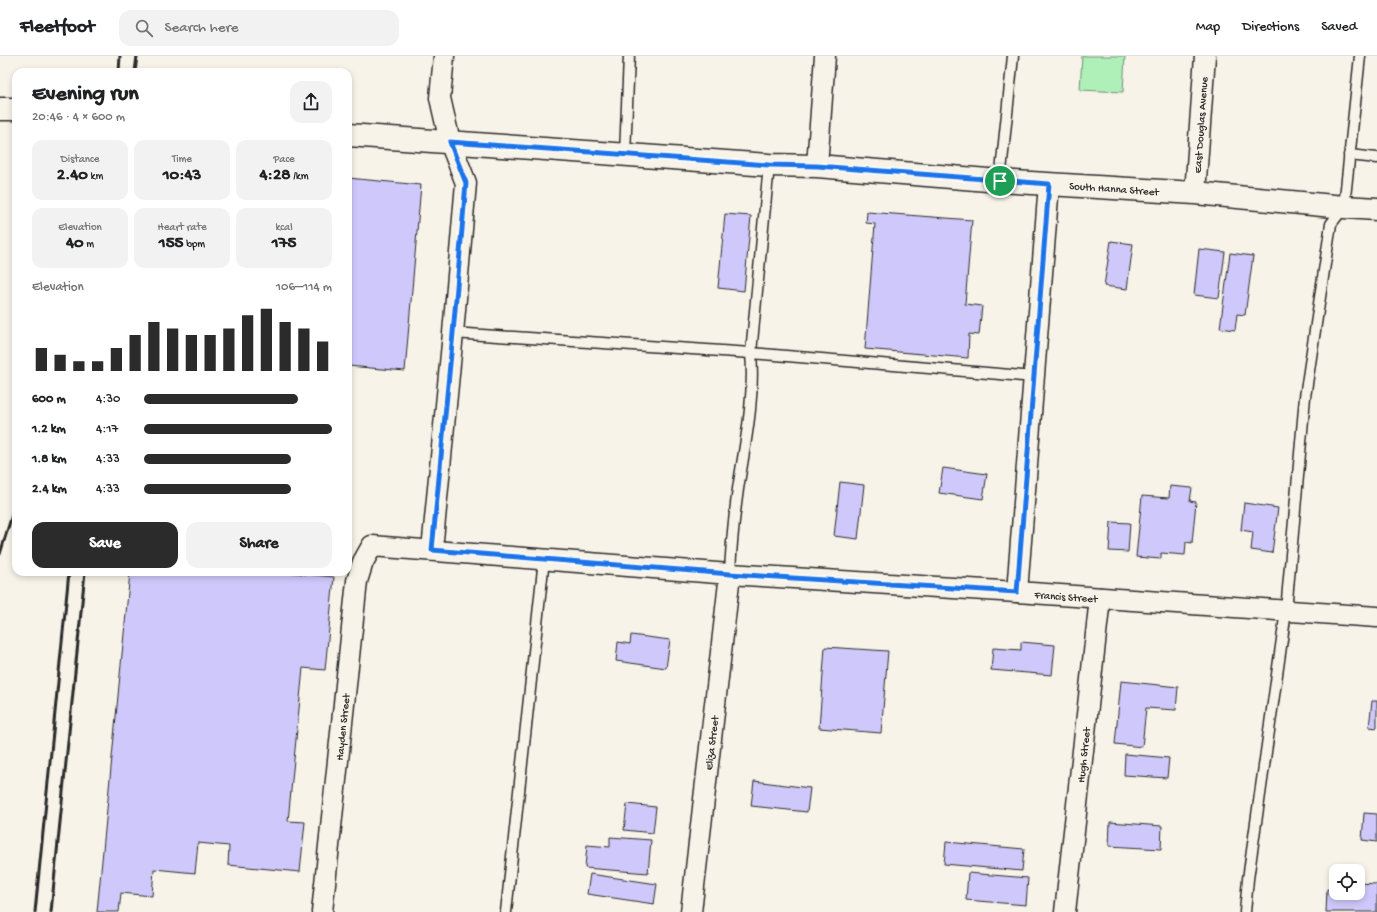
<!DOCTYPE html>
<html lang="en">
<head>
<meta charset="utf-8">
<style>
  :root { --surface:#fff; --page:#f2f2f2; --text:#202124; --muted:#757577; --line:#e0e0e0; --accent:#2b2b2b }
  body { margin:0; font-family:"Gochi Hand",sans-serif; background:var(--page); color:var(--text); height:100vh; display:flex; flex-direction:column; font-size:15px; white-space:nowrap }
  * { box-sizing:border-box; margin:0 }
  p { font-size:13px; color:var(--muted) }
  .icon { flex:none; width:22px; height:22px; fill:none; stroke:currentColor; stroke-width:2; stroke-linecap:round; stroke-linejoin:round }
  .map { position:relative; flex:1; overflow:hidden }
  .drawer { position:absolute; left:12px; top:12px; width:340px; height:508px; display:flex; flex-direction:column; background:var(--surface); border-radius:12px; box-shadow:0 2px 6px #0003 }
  .drawer>* { flex:none }
  .buttons { position:absolute; left:1329px; top:808px; display:grid; gap:8px }
  .buttons a { display:grid; place-items:center; width:36px; height:36px; border-radius:8px; background:var(--surface); box-shadow:0 2px 6px #0003; font-size:20px }
  .pin { position:absolute; display:grid; place-items:center; width:34px; height:34px; color:#fff; margin:-17px; border:2px solid #fff; border-radius:50%; box-shadow:0 1px 4px #0007 }
  .round { display:grid; place-items:center; flex:none; width:42px; height:42px; border-radius:12px; background:var(--page) }
  .overview { display:flex; align-items:center; justify-content:space-between; height:68px; padding:0 20px }
  h1 { font-size:22px; font-weight:800; line-height:30px }
  .figures { display:grid; grid-template-columns:repeat(3,1fr); gap:6px; height:68px; padding:4px 20px }
  .figures div { display:grid; align-content:center; border-radius:10px; background:var(--page); text-align:center }
  .figures b { font-size:17px; font-weight:800 }
  .figures small { font-size:11px; font-weight:400 }
  .figures p { font-size:11px }
  .chart { height:112px; padding:8px 20px }
  .chart p { display:flex; justify-content:space-between }
  .chart svg { width:100%; height:72px; margin-top:4px; stroke:var(--accent); stroke-width:6 }
  .cta { display:flex; gap:8px; margin-top:auto; padding:8px 20px }
  .cta a { flex:1; height:46px; border-radius:12px; background:var(--accent); color:#fff; font-size:16px; font-weight:800; line-height:46px; text-align:center }
  .cta a+a { background:var(--page); color:var(--text) }
  ul { padding:0 20px; list-style:none; font-size:13px }
  li { display:grid; grid-template-columns:64px 48px 1fr; align-items:center; height:30px }
  li i { height:10px; border-radius:5px; background:var(--accent) }
  header { display:flex; align-items:center; gap:24px; box-sizing:border-box; height:56px; padding:0 20px; background:var(--surface); border-bottom:1px solid var(--line) }
  header strong { font-size:19px }
  nav { display:flex; gap:22px; margin-inline-start:auto; font-size:14px }
  .search { width:280px; height:36px; background:var(--page); display:flex; align-items:center; gap:10px; box-sizing:border-box; padding:0 14px; border-radius:12px; color:var(--muted); font-size:15px }
  .map>svg:first-child { display:block }
  .green { fill:#aff0b9; stroke:#6d8e72 }
  .building { fill:#cfc8fb; stroke:#2b2b2b }
  .lines { fill:none; stroke-linecap:round; stroke-linejoin:round }
  .lane-casing { stroke:#2b2b2b; stroke-width:13 }
  .street-casing { stroke:#2b2b2b; stroke-width:23 }
  .secondary-casing { stroke:#2b2b2b; stroke-width:25 }
  .lane { stroke:#f7f3e8; stroke-width:10 }
  .street { stroke:#f7f3e8; stroke-width:20 }
  .secondary { stroke:#f7f3e8; stroke-width:22 }
  .rail { stroke:#2b2b2b; stroke-width:3 }
  .route-casing { stroke:#fff; stroke-width:8 }
  .route { stroke:#1a73e8; stroke-width:5 }
  .labels { text-anchor:middle; stroke-width:3; stroke-linejoin:round; paint-order:stroke }
  .street-label { font-size:11px; fill:#2b2b2b; stroke:#f7f3e8 }
</style>
</head>
<body>
<header>
<strong>Fleetfoot</strong>
<div class="search"><svg class="icon" aria-label="search" viewBox="0 0 24 24"><circle cx="10" cy="10" r="6"/><path d="M15 15l6 6"/></svg>Search here</div>
<nav><a>Map</a><a>Directions</a><a>Saved</a></nav>
</header>
<div class="map">
<svg width="1377" height="856" viewBox="0 0 1377 856">
  <rect width="100%" height="100%" fill="#f7f3e8"/>
  <filter id="ink" filterUnits="userSpaceOnUse"><feTurbulence type="fractalNoise" baseFrequency=".025" numOctaves="2"/><feDisplacementMap in="SourceGraphic" scale="8" xChannelSelector="R" yChannelSelector="G"/><feConvolveMatrix kernelMatrix="1 2 1 2 8 2 1 2 1" color-interpolation-filters="sRGB"/></filter>
  <g filter="url(#ink)">
    <path class="green" d="M1082,0H1125L1123,36L1080,34Z"/>
    <g class="building">
      <path d="M348,122L421,129L405,315L348,310Z"/>
      <path d="M867,156L972,164L965,248L982,250L979,279L969,278L968,302L865,293L875,168L866,167Z"/>
      <path d="M725,158L751,160L744,235L718,232Z"/>
      <path d="M1111,185L1133,188L1127,233L1104,230Z"/>
      <path d="M1199,193L1225,196L1219,242L1194,239Z"/>
      <path d="M1230,197L1253,200L1245,259L1237,258L1235,274L1220,272Z"/>
      <path d="M943,412L987,418L983,443L939,437Z"/>
      <path d="M840,426L864,429L858,483L834,480Z"/>
      <path d="M1170,430L1192,432L1190,445L1196,446L1192,487L1186,486L1185,499L1161,497V503L1136,501L1142,440L1169,442Z"/>
      <path d="M1244,447L1278,452L1272,497L1251,494L1253,476L1241,474Z"/>
      <path d="M1111,466L1130,467L1128,496L1109,495Z"/>
      <path d="M130,516H285L334,521L325,614L303,612L288,765L305,766L300,816L228,809L229,790L198,787L195,817L154,813L152,840L121,837L119,856H97Z"/>
      <path d="M631,579L670,584L666,612L616,605L618,586L630,588Z"/>
      <path d="M1021,586L1055,589L1052,619L991,614L993,592L1021,594Z"/>
      <path d="M825,591L888,595L881,677L819,672Z"/>
      <path d="M1121,625L1178,631L1176,654L1146,652L1142,691L1115,688Z"/>
      <path d="M1372,645H1377V672L1369,671Z"/>
      <path d="M1125,698L1169,702L1167,722L1124,719Z"/>
      <path d="M754,725L810,732L807,756L751,750Z"/>
      <path d="M627,748L656,751L653,777L624,774Z"/>
      <path d="M1364,757L1377,758V786L1362,784Z"/>
      <path d="M1110,766L1162,770L1161,793L1109,790Z"/>
      <path d="M610,781L651,784L648,817L585,812L587,789L610,791Z"/>
      <path d="M946,786L1024,793L1022,815L944,808Z"/>
      <path d="M968,817L1028,822L1026,849L966,844Z"/>
      <path d="M590,818L657,828L654,848L587,838Z"/>
      <path d="M1358,827L1377,828V856H1326L1327,833L1336,834V837H1358Z"/>
    </g>
    <g class="lines">
      <g class="lane-casing">
        <g id="lane">
          <path d="M625,99L629,0"/>
          <path d="M1349,99L1377,102"/>
          <path d="M1000,125L1013,0"/>
          <path d="M453,277L751,297L1034,321"/>
          <path d="M730,518C731,490 734,462 738,433C745,388 755,343 751,297L769,109"/>
          <path d="M506,856L544,503"/>
          <path d="M1245,856L1248,823L1286,555L1305,341L1331,168L1344,151L1360,0"/>
        </g>
      </g>
      <g class="street-casing">
        <g id="street">
          <path d="M817,110L825,0"/>
          <path d="M1195,137L1205,0"/>
          <path d="M432,494L453,277L466,127L450,86L440,42L444,0"/>
          <path d="M1017,536L1049,128"/>
          <path d="M322,856L357,525L363,506L372,490L730,518L1017,536L1377,561"/>
          <path d="M691,856L730,518"/>
          <path d="M1065,856L1100,542"/>
        </g>
      </g>
      <g class="secondary-casing">
        <g id="secondary">
          <path d="M0,53H16"/>
          <path d="M348,79L769,109L817,110L1000,125L1195,137L1344,151L1377,153"/>
        </g>
      </g>
      <use href="#lane" class="lane"/>
      <use href="#street" class="street"/>
      <use href="#secondary" class="secondary"/>
      <g class="rail">
        <path d="M119,16L120,0"/>
        <path d="M135,16L137,0"/>
        <path d="M0,498L16,446"/>
        <path d="M35,856L69,516"/>
        <path d="M51,856L85,516"/>
      </g>
    </g>
  </g>
  <g class="lines" filter="url(#ink)">
    <g class="route-casing">
      <path id="route" d="M450,86L769,109L817,110L1049,128L1017,536L730,518L432,494L453,277L466,127Z"/>
    </g>
    <use href="#route" class="route"/>
  </g>
  <g class="labels">
    <g class="street-label">
      <text transform="translate(1200 69) rotate(-86)" y="4">East Douglas Avenue</text>
      <text transform="translate(1114 132) rotate(4)" y="4">South Hanna Street</text>
      <text transform="translate(1066 540) rotate(4)" y="4">Francis Street</text>
      <text transform="translate(342 671) rotate(-84)" y="4">Hayden Street</text>
      <text transform="translate(711 687) rotate(-83)" y="4">Eliza Street</text>
      <text transform="translate(1083 699) rotate(-84)" y="4">Hugh Street</text>
    </g>
  </g>
</svg>
<div class="buttons">
<a><svg class="icon" aria-label="locate" viewBox="0 0 24 24"><circle cx="12" cy="12" r="6"/><path d="M12 2v4M12 18v4M2 12h4M18 12h4"/></svg></a>
</div>
<div class="pin" style="left:1000px;top:125px;background:#1e9e55"><svg class="icon" aria-label="arrive" viewBox="0 0 24 24"><path d="M6 21V4h12l-3 4 3 4H6"/></svg></div>
<section class="drawer">
<div class="overview"><div><h1>Evening run</h1><p>20:46 · 4 × 600 m</p></div><a class="round"><svg class="icon" aria-label="share" viewBox="0 0 24 24"><path d="M12 15V3M7 8l5-5 5 5M5 13v7h14v-7"/></svg></a></div>
<div class="figures">
<div><p>Distance</p><b>2.40<small> km</small></b></div>
<div><p>Time</p><b>10:43</b></div>
<div><p>Pace</p><b>4:28<small> /km</small></b></div>
</div>
<div class="figures">
<div><p>Elevation</p><b>40<small> m</small></b></div>
<div><p>Heart rate</p><b>155<small> bpm</small></b></div>
<div><p>kcal</p><b>175</b></div>
</div>
<div class="chart"><p><span>Elevation</span>106–114 m</p>
<svg viewBox="0 0 160 44" preserveAspectRatio="none"><path d="M5 44V30M15 44V34M25 44V38M35 44V38M45 44V30M55 44V22M65 44V14M75 44V18M85 44V22M95 44V22M105 44V18M115 44V10M125 44V6M135 44V14M145 44V18M155 44V26"/></svg>
</div>
<ul>
<li><b>600 m</b>4:30<i style="width:82%"></i></li>
<li><b>1.2 km</b>4:17<i style="width:100%"></i></li>
<li><b>1.8 km</b>4:33<i style="width:78%"></i></li>
<li><b>2.4 km</b>4:33<i style="width:78%"></i></li>
</ul>
<div class="cta"><a>Save</a><a>Share</a></div>
</section>
</div>
</body>
</html>
